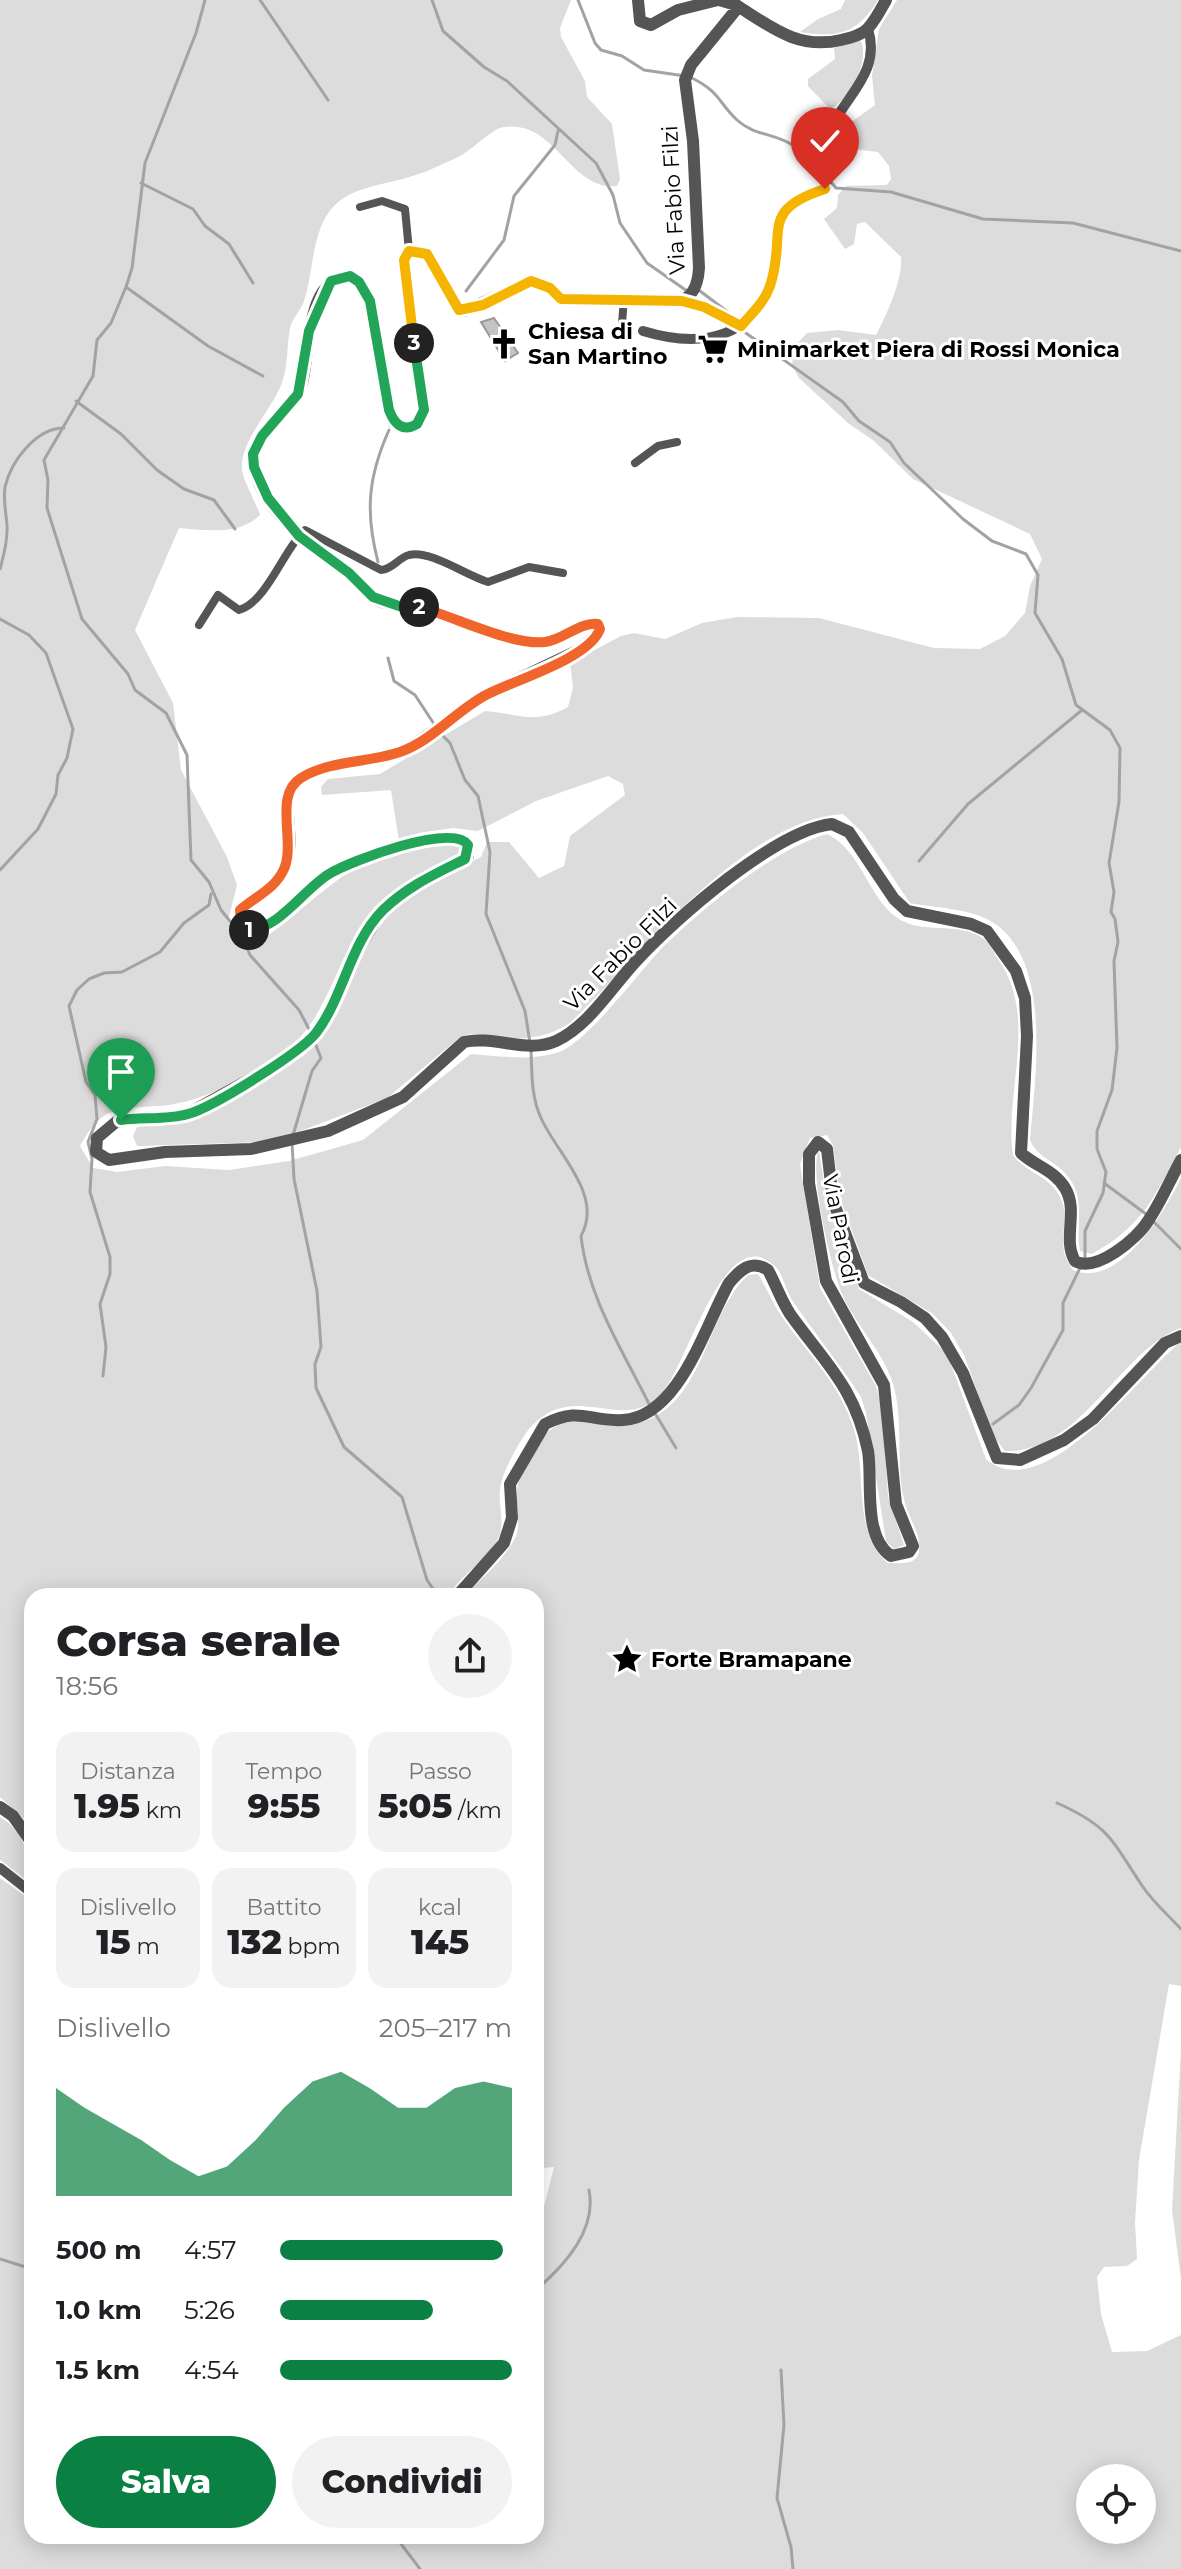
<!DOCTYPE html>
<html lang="it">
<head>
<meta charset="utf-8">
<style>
  :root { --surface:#fff; --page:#f2f2f2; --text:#202124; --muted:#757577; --accent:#0b8043 }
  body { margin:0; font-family:Montserrat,sans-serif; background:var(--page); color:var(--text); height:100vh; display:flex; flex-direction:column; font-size:30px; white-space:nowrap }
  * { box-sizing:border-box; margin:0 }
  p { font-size:26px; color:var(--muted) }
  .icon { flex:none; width:44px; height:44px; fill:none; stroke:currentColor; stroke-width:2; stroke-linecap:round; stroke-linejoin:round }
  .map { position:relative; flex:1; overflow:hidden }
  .details { position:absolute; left:24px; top:1588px; width:520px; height:956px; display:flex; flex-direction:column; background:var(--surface); border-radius:24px; box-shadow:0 4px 20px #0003 }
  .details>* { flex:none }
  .tools { position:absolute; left:1076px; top:2464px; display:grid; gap:16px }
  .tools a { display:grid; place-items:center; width:80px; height:80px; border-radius:50%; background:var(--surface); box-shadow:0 4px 20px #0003; font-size:40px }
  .pin { position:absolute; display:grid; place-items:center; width:68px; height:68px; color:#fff; margin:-82px -34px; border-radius:50% 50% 50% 0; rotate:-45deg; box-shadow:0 0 8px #0007 }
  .pin .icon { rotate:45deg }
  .km { position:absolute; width:40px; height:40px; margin:-20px; border-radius:50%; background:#222; color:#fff; font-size:22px; line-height:40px; text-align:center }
  .round { display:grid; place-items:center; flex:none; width:84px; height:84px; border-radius:42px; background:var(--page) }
  .head { display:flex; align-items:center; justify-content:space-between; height:136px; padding:0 32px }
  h1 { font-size:44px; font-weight:800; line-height:60px }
  .metrics { display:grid; grid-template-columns:repeat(3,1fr); gap:12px; height:136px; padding:8px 32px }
  .metrics div { display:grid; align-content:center; border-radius:20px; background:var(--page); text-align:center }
  .metrics b { font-size:34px; font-weight:800 }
  .metrics small { font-size:22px; font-weight:400 }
  .metrics p { font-size:22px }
  .chart { height:224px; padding:16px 32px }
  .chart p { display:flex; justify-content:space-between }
  .chart svg { width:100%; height:144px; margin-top:8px; fill:var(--accent); opacity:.7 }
  .action { display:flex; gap:16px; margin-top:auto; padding:16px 32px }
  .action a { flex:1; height:92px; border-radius:48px; background:var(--accent); color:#fff; font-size:32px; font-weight:800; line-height:92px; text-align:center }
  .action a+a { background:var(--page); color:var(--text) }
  ul { padding:0 32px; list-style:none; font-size:26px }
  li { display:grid; grid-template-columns:128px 96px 1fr; align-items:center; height:60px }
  li i { height:20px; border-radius:10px; background:var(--accent) }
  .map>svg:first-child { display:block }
  .green { fill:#dcdcdc; fill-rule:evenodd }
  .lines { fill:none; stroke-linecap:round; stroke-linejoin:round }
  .stream { stroke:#a3a3a3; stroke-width:3 }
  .building { fill:#c4c4c4; stroke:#999; stroke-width:2 }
  .pedestrian { stroke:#555; stroke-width:8 }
  .minor { stroke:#555; stroke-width:10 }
  .tertiary { stroke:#555; stroke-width:12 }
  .split-1-casing { stroke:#fff; stroke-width:16 }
  .split-2-casing { stroke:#fff; stroke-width:16 }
  .split-3-casing { stroke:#fff; stroke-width:16 }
  .split-4-casing { stroke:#fff; stroke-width:16 }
  .split-1 { stroke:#22a559; stroke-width:10 }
  .split-2 { stroke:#f0652b; stroke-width:10 }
  .split-3 { stroke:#22a559; stroke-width:10 }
  .split-4 { stroke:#f5b400; stroke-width:10 }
  .labels { text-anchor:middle; stroke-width:6; stroke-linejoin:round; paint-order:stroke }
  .street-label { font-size:22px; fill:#000; stroke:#fff }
  .poi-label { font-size:22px; font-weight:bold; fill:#000; stroke:#fff; text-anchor:start }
</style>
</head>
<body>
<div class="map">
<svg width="1181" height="2569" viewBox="0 0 1181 2569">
  <rect width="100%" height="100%" fill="#fff"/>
  <g class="green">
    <path d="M0,0H571L560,28L561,37L585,81L587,97L612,124L620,179L617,186C570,191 555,119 504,127C490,129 473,151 454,159C440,165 425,173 409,177C384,185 356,186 336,204C311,227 314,272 304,301C301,311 292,318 290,328C287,344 288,361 284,376C277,406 239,439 242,470C244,483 256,502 260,515C238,536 208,530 179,528L135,630L173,703L181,770L227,857L237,885L228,921C238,937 242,943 260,941C289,921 315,896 343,876C367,860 434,837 461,846L462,852C433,870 400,881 375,908C335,952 331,1021 279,1056C250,1076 209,1098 174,1104C154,1108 126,1105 107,1114C94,1121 87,1134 80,1146L93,1168L117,1172L165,1166L229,1170L289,1161L363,1140L471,1054C498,1056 529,1061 556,1053C587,1045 641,968 667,943C708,904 773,850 827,834C861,850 868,897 896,917C921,936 958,920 984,939C989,943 994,953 998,959C1039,1017 1004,1091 1013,1155C1026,1173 1050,1176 1060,1197C1073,1222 1052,1243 1073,1270C1119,1290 1165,1211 1181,1178V1328C1121,1349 1080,1454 1005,1451L994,1437L964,1355L951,1333L933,1314L868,1275L840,1198L833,1145L827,1135L810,1138L800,1164L820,1288L876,1386L882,1408L888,1496L904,1545L894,1549L886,1541L866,1413L861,1397C840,1364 816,1335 794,1303C786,1293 784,1275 775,1266C771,1263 763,1257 759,1257C716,1249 686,1367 661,1394C622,1436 575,1377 529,1429C519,1442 502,1472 500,1489C498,1505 505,1521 499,1537C491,1556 460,1576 448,1596H32V1826L0,1797Z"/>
    <path d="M845,0H878C857,34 838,38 800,32L818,19L841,9Z"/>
    <path d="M897,0H1181V1147C1154,1197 1144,1225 1092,1254L1080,1251C1075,1226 1086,1199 1069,1178C1057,1161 1038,1159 1030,1140C1035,1078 1054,956 989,920C967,908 935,908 910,903L863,833L843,814C743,820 640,956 570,1023C535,1045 510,1038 470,1034L459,1038L387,1098L306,1129L265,1142L137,1146L133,1136L137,1127L188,1120L303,1056L320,1039L370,941L391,911L431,882L481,857L487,842H509L539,878L564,866L570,836L625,795L623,784L608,776L536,801L478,831L453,828L419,833L399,841L391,790L322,795L321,787L328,779L380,774L485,711C519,714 536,725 568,707L573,687L570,663L621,636L634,633L665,639L702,623L737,617L819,618L934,648L980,649L1005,636L1025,613L1030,586L1042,559L1030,534L913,479L874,441L848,423L799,378L792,365L795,346L807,333L838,330L876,335C887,314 903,279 901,257L865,222L857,224L854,244L845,249L824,219L837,208L838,195L846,186L887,185L891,179L889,166L878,152L855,149L851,134L835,141L832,136L875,105L872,76L879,29Z"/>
    <path d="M860,39C871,60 851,99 830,109L808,86V79L835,59L834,48Z"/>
    <path d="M819,1151L828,1207L859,1289L913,1322L947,1354L986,1459C1045,1509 1141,1372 1181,1342V1986L1169,1984L1139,2160L1135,2223L1137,2259L1127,2266L1104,2267L1097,2277L1101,2314L1112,2352L1147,2351L1181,2335V2569H0V1878L32,1901V2536H536V2238L554,2167L543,2168L536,2185V1596H465C482,1577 505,1560 516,1536C521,1523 516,1507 517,1493C517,1475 534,1448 546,1434C571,1406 622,1437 656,1416C706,1387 708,1313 748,1275L758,1274C767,1288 773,1304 782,1317C808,1354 841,1385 854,1430C867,1470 852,1534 888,1563C899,1563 917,1566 919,1551C922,1534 907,1516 904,1499C895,1460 905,1416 891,1378C880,1348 855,1324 842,1294C832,1272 808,1170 819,1151ZM1090,2478H1142V2530H1090Z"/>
    <path d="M0,1817C23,1831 32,1858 32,1884L0,1860Z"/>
    <path d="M1181,2050V2279L1172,2210Z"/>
  </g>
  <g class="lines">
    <g class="stream">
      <path d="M205,0L196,33L145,163L132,268L126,287L111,323L97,340L93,376L44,460L48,480L47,508L82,619L128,674L135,690L166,713L187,755L191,860L209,882L221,910L242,936L250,955L299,1010L310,1031"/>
      <path d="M260,0L328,100"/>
      <path d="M432,0L443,31L484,67L507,81L596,163L613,195L620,223L647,263L687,291"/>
      <path d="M578,0L595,43L601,50L622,56L644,70L685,76"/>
      <path d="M692,78C720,92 718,102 737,120C754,136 776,133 794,146C805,154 809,164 821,171"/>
      <path d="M831,182L836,188L891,192L983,219L1073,223L1181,251"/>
      <path d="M141,183L193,209L205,226L229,244L253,283"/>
      <path d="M126,287L208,346L263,376"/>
      <path d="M466,291L504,240L514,196L555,145L558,131"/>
      <path d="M700,291L737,319"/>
      <path d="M743,331L843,402L859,421L890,442L904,463L963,519L992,541L1026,554L1038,575L1035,613L1062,659L1076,705L1110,730L1120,748L1119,802L1109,863L1114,892L1111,912L1115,919L1118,942L1114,961L1117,1048L1112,1090L1097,1131V1149L1106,1172L1103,1193L1085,1231V1259"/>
      <path d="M76,401L121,434L157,470L184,489L214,500L235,529"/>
      <path d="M378,562C365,512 368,477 389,430"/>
      <path d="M0,569C4,555 8,540 7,525C6,513 3,500 5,487C11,461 36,428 64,428"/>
      <path d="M0,619L29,635L46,653L73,729L67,758L58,775L56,794L38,829L0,870"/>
      <path d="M388,658L394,681L415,695L436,727"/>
      <path d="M440,733L450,743L465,780L478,796L490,852L486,914L525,1011L530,1043"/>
      <path d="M919,861L968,804L1082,710"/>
      <path d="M531,1050C532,1073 531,1097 541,1118C557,1154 604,1195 581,1236C588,1298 622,1349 649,1404"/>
      <path d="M293,1135L312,1071L321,1058L313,1038"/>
      <path d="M292,1142L294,1179L317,1291L321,1347L315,1364L316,1388L344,1447L402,1497L427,1580L438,1596"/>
      <path d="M1104,1183L1146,1214"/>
      <path d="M1154,1222L1181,1249"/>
      <path d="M103,1376L106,1347L100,1304L110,1274V1257L90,1192L92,1159L88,1142L97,1119L95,1095L86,1082L69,1006L77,990L89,979L104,973L122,972L160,952L184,923L209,905L211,894"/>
      <path d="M653,1410L676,1448"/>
      <path d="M993,1424L1019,1405L1031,1388L1063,1330V1303L1081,1266"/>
      <path d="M1057,1803C1111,1827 1112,1841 1143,1887C1154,1903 1168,1915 1181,1929"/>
      <path d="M0,2259L32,2269"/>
      <path d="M536,2290C565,2265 597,2230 589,2190"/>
      <path d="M781,2370L784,2425L777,2498L791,2547L793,2569"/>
      <path d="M395,2536L420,2569"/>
    </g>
  </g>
  <path class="building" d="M494,318L518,353L505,361L481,322Z"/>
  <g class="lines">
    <g class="pedestrian">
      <path d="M360,207L382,201L405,209L409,251"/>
      <path d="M622,324L624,298"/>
      <path d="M635,463L658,446L677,442"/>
      <path d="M199,625L218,595L239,610C268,601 284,548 305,530L381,570C393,569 398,558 409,555C431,550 465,575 488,582L529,567L563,573"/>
    </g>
    <g class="minor">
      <path d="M682,301L704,307L741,326"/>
      <path d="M643,331C702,349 759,339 774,270C778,250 773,227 785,210C796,194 814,197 827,186C826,172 822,157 826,142C837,100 883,77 868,29"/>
      <path d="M0,1868L32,1893"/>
    </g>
    <g class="tertiary">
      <path d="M638,0L640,21L651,25L678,10L718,0"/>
      <path d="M719,0L736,5L735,11L691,65L685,80L693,141L699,268C698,285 693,300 674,302L561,299L550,288L531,281L464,311L455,304L427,254L409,251L404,266L424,410L417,424L408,428L394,423L389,410L370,301L359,282L350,276C305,277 310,354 302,383C294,412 248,432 254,465C263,516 311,541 347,572C356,580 363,591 373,598C387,607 405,604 421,607C461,615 501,645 543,642C561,641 576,627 594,623L600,626V632L579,650L487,694L406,750L323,768L295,782L287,799L290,845L284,869L272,887L240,910L239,920L247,930C277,931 303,892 326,876C351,858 439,827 466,841L468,856L424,878L382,911L360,946L325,1019L304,1046L287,1059L187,1114L116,1122L97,1138L96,1152L109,1160L165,1152L251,1149L328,1131L403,1097L464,1042C494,1035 527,1054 556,1041C590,1025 613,985 638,959C676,918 776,830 832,824L849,832L894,899L907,911L971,924L987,931L1016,971L1025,998L1027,1036L1021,1153C1035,1166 1054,1170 1065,1188C1079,1211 1062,1239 1075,1261C1096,1273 1137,1239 1148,1221C1161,1202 1170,1180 1181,1160"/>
      <path d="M736,5C771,27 798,50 841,40C850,38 863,35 869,27C876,19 881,9 886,0"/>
      <path d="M457,1596L504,1543L512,1518L510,1484L545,1424C581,1406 588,1422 623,1420C679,1417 705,1326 729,1283C740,1270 751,1259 768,1270C776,1285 781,1300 790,1314C825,1363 855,1387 868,1451C873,1481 862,1536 891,1556L909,1552L913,1546L896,1504L884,1385L826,1281L809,1183V1154L818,1142L827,1149L833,1201L864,1283L901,1302L925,1318L942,1337L963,1373L997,1458L1020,1460L1064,1440L1093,1419L1165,1343L1181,1336"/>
      <path d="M0,1807L13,1816L32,1843"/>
    </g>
  </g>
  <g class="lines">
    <g class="split-1-casing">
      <path id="split-1" d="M121,1120C143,1117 167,1120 188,1114C213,1107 300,1053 316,1033C344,996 350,943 383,910C408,886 435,874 465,859L468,845C453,822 350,861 329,874C304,889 279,929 249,930"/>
    </g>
    <g class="split-2-casing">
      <path id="split-2" d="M249,930L241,926L240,910C256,896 275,889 284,869C296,842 273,795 301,778C330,760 368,763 400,752C432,741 457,710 486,695C514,680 589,659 600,629L598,624C578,622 564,640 545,642C512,646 453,616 419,607"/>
    </g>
    <g class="split-3-casing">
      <path id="split-3" d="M414,343L424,410L417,424C402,433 394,423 389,410L370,301L359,282L350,276L331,281L309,331L298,394L262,436L253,454L254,467L268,498L299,536L349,573L373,597L399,606L419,607"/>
    </g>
    <g class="split-4-casing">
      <path id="split-4" d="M414,343L404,260L409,251L427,254L459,310L483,305L531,281L550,288L561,299L682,301L704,307L741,326C752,313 764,303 770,286C788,232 757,211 825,189"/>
    </g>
    <use href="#split-1" class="split-1"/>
    <use href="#split-2" class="split-2"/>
    <use href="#split-3" class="split-3"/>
    <use href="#split-4" class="split-4"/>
  </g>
  <defs>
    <g id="church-bare" transform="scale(2.4)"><path d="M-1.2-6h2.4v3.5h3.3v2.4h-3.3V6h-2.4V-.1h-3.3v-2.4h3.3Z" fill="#000" stroke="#fff" stroke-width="2.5" paint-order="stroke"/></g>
    <g id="supermarket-bare" transform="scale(2.4)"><path d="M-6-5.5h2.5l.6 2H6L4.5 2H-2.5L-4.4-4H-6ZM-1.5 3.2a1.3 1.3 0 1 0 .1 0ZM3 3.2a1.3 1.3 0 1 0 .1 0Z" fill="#000" stroke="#fff" stroke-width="2.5" paint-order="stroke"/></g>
    <g id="sight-bare" transform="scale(2.4)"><path d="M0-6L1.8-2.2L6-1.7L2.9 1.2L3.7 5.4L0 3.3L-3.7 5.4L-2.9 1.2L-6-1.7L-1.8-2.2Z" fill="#000" stroke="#fff" stroke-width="2.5" paint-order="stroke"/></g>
  </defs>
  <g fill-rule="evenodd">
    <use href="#church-bare" x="504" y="344"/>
    <use href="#supermarket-bare" x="713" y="349"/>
    <use href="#sight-bare" x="627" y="1659"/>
  </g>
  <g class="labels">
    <g class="street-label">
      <text transform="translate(673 200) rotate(-93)" y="8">Via Fabio Filzi</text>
      <text transform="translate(620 954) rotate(-45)" y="8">Via Fabio Filzi</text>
      <text transform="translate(841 1229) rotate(79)" y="8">Via Parodi</text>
    </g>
    <g class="poi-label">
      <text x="528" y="339">Chiesa di<tspan x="528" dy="25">San Martino</tspan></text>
      <text x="737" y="357">Minimarket Piera di Rossi Monica</text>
      <text x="651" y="1667">Forte Bramapane</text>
    </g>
  </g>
</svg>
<div class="tools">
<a><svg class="icon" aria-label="locate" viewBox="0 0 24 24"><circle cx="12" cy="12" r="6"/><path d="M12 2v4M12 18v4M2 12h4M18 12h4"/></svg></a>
</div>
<div class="pin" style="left:121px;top:1120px;background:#1e9e55"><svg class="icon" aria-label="arrive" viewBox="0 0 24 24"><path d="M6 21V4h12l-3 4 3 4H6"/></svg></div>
<div class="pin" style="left:825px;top:189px;background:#d93025"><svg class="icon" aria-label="check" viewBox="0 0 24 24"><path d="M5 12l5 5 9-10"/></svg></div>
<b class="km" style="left:249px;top:930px">1</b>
<b class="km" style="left:419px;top:607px">2</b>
<b class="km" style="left:414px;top:343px">3</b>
<section class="details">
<div class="head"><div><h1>Corsa serale</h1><p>18:56</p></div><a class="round"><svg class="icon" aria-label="share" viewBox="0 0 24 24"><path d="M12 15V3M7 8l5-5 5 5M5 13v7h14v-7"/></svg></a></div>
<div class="metrics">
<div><p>Distanza</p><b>1.95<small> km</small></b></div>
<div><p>Tempo</p><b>9:55</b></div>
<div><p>Passo</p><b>5:05<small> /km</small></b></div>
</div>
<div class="metrics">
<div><p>Dislivello</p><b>15<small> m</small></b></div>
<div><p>Battito</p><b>132<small> bpm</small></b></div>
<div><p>kcal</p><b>145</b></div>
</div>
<div class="chart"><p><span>Dislivello</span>205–217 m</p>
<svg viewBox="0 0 160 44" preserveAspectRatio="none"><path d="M0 44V11L10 17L20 22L30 27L40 33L50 38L60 35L70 27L80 17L90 9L100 6L110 11L120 17L130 17L140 11L150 9L160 11V44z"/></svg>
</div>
<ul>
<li><b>500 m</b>4:57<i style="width:96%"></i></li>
<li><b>1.0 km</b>5:26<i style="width:66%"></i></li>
<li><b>1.5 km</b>4:54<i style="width:100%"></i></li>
</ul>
<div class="action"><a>Salva</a><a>Condividi</a></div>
</section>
</div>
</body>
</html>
